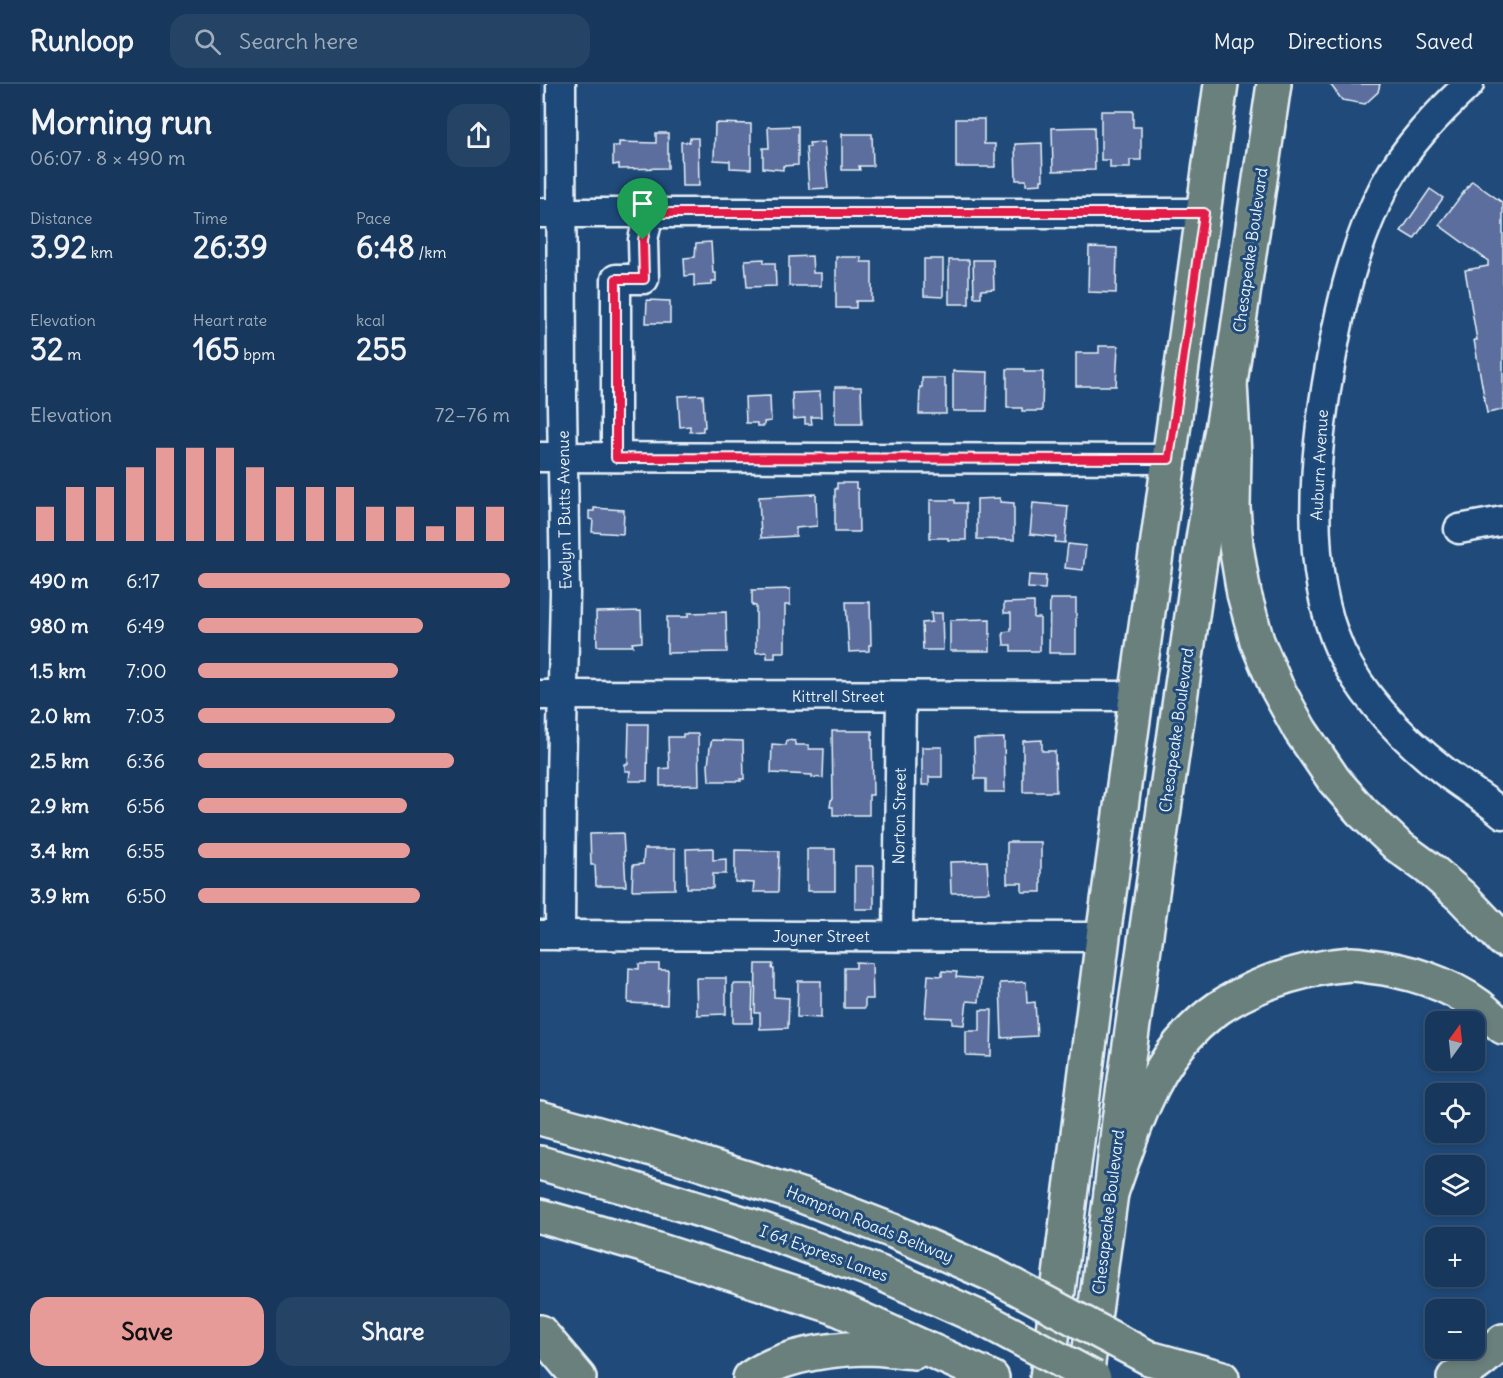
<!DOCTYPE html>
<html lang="en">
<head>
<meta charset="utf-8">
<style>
  :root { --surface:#17385c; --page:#244365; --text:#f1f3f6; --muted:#9eacbb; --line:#365272; --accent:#e69b98 }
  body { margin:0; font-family:Delius,sans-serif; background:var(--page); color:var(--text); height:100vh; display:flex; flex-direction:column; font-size:22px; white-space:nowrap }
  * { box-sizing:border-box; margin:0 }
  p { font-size:20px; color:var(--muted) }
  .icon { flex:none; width:33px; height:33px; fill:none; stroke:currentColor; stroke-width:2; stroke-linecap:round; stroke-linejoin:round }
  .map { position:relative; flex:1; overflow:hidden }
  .panel { display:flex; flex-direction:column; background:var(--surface); width:540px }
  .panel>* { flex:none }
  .needle { width:39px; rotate:15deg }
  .fabs { position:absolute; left:885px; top:927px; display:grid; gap:12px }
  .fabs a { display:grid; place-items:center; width:60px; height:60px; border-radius:12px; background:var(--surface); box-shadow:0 3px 9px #0003,0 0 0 2px var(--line); font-size:30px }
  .pin { position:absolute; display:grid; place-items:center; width:51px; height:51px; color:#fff; margin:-62px -26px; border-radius:50% 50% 50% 0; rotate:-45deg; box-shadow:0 0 6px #0007 }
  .pin .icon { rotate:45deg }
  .round { display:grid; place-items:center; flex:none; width:63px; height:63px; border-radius:18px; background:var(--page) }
  .head { display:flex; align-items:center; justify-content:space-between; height:102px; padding:0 30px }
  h1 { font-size:33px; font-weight:700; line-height:45px }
  .stats { display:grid; grid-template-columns:repeat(3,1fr); gap:9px; height:102px; padding:6px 30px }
  .stats div { display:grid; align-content:center }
  .stats b { font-size:30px; font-weight:700 }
  .stats small { font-size:16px; font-weight:400 }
  .stats p { font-size:16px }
  .chart { height:168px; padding:12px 30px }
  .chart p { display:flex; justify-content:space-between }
  .chart svg { width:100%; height:108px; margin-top:6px; stroke:var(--accent); stroke-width:6 }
  .button { display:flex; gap:12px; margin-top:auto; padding:12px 30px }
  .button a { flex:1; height:69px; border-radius:18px; background:var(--accent); color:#111; font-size:24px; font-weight:700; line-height:69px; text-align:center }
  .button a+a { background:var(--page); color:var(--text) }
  ul { padding:0 30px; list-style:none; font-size:20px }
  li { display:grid; grid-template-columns:96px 72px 1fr; align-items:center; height:45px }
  li i { height:15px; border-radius:8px; background:var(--accent) }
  header { display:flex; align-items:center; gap:36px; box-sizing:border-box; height:84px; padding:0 30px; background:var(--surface); border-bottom:2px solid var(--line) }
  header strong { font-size:28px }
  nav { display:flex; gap:33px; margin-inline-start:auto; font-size:21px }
  .search { width:420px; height:54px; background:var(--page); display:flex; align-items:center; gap:15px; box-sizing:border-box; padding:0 21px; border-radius:18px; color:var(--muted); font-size:22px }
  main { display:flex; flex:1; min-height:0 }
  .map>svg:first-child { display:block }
  .building { fill:#5c6e9d; stroke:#e8f1f8; stroke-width:1.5 }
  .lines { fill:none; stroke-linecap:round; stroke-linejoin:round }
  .minor-casing { stroke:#e8f1f8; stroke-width:33 }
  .major-casing { stroke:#e8f1f8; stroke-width:38 }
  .highway-casing { stroke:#e8f1f8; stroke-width:38 }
  .minor { stroke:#1f4a7a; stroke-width:28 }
  .major { stroke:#6a807d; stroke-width:33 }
  .highway { stroke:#6a807d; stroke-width:33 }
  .highway-bridge-casing { stroke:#e8f1f8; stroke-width:38; stroke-linecap:butt }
  .highway-bridge { stroke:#6a807d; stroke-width:33 }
  .route-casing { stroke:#fff; stroke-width:12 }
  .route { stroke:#e11d48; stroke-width:8 }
  .labels { text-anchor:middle; stroke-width:6; stroke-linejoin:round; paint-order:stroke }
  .street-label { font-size:16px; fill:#e8f1f8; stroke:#1f4a7a }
</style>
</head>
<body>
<header>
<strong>Runloop</strong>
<div class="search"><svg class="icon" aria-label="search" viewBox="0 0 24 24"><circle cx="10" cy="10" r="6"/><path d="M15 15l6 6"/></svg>Search here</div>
<nav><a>Map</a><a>Directions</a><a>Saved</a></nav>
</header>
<main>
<section class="panel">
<div class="head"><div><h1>Morning run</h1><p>06:07 · 8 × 490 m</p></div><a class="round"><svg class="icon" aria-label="share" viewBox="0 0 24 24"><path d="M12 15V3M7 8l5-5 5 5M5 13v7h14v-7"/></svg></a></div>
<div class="stats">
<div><p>Distance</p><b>3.92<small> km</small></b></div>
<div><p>Time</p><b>26:39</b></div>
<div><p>Pace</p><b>6:48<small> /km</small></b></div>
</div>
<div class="stats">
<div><p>Elevation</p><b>32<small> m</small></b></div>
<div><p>Heart rate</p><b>165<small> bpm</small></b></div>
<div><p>kcal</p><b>255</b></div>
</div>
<div class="chart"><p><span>Elevation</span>72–76 m</p>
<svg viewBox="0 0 160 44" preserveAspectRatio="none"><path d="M5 44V30M15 44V22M25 44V22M35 44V14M45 44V6M55 44V6M65 44V6M75 44V14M85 44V22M95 44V22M105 44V22M115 44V30M125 44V30M135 44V38M145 44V30M155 44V30"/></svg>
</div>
<ul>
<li><b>490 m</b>6:17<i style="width:100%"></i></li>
<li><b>980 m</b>6:49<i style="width:72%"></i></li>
<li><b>1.5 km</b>7:00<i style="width:64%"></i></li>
<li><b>2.0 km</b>7:03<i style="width:63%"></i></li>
<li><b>2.5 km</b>6:36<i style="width:82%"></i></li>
<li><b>2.9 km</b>6:56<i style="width:67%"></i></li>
<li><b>3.4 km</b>6:55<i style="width:68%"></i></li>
<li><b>3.9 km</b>6:50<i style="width:71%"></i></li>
</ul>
<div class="button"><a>Save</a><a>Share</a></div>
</section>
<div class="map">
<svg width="963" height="1294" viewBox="0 0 963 1294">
  <rect width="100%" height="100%" fill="#1f4a7a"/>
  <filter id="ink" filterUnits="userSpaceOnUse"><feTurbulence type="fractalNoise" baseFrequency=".0167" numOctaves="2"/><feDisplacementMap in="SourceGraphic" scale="12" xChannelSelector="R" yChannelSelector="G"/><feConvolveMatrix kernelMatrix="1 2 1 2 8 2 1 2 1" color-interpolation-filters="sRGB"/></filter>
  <g filter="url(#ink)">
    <g class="building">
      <path d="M790,0H840L838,8L825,20L802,16Z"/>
      <path d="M561,27H593V43H601V76H590V84H570V76H561Z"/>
      <path d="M416,35H444V60H455V83H416Z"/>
      <path d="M175,39L211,40V85L190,84V77L174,76Z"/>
      <path d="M258,42V81L243,82V86L223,84V64H229L228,43Z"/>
      <path d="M554,43L555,86L513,87L512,44Z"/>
      <path d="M116,49H128V84L79,85V80L73,81V62H79V58L116,59Z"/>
      <path d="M302,50H332L333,82H319L320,86H302Z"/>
      <path d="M150,54H158L159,102H142L141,58H149Z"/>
      <path d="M284,58L288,104L269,105L266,63H270L269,59Z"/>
      <path d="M502,59L503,96H501V100L486,101V96H476L475,60Z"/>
      <path d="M932,97L963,119V326L947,329L934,256H937L925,186L948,182V177L899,141Z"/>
      <path d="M890,105L903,114L874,155L861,147Z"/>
      <path d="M171,158L173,189H176V197H172V201L154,202V191L145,192L144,174L155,173L156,159Z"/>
      <path d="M549,163L577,164L576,209L548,208Z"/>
      <path d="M272,172L273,189H281V202H249V173Z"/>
      <path d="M296,173H321V178H332V217H316V224H296Z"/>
      <path d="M224,175V179H235L236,202L207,203L205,176Z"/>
      <path d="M384,175H403V213L384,212Z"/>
      <rect x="409" y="176" width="20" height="44"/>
      <path d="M433,176H453L454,205L441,206V213H434Z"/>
      <path d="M107,216L130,217V239H106Z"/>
      <path d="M559,262H578L576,302H536V269H559Z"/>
      <path d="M467,285H484V288H503L502,327H482V324H467Z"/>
      <path d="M413,287L448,288L447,327H413Z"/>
      <path d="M382,294H405V303H406V330H379L380,303H382Z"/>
      <path d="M295,303H321L322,340H295Z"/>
      <path d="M280,308L281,333H271L272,340H265V334L253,335L252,309Z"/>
      <path d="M163,311L165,343H163V347L150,348V342L140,343L138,312Z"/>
      <path d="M230,312L231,337L224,338V342H217V339H206L205,313Z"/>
      <path d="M297,399H316V404L318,405L319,448H295V405H297Z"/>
      <path d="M276,410L277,442L256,444V452L221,454L219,413Z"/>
      <path d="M460,414V418L474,419V456L437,455V415Z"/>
      <path d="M390,416H415V419H426V456H408V454H390Z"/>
      <path d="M493,419L528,422L525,459L515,458L516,453L490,450Z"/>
      <path d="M54,424L84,426L83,450L52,448L53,436L49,435V427H54Z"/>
      <path d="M528,460L546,462L543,486L525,484Z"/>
      <path d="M489,491L506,492L505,505L488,504Z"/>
      <path d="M250,505V521H245V568H235V574H227V568L216,569V522L212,521V506Z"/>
      <path d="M510,515H536V569H509Z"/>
      <path d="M306,518H330L331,561H329V567L309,568Z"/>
      <path d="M494,518V534H500V567H471V561H464L463,548L471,547V529H464V519Z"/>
      <path d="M101,527L102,558L92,559L93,562H57L56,528Z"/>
      <path d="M186,528L187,568L127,569V533H148V529Z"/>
      <path d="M391,529H402L403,566H383L382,539L392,538Z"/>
      <path d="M450,535V567H410V536Z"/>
      <path d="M89,640H108L107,697H89L90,687H85V680H88Z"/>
      <path d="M292,647H332L333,711H329V731H293V723H290L291,716L293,715Z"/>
      <path d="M143,650H158L159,701L120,702V685L129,684L128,653H143Z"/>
      <path d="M464,654L465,708H446V695H435L434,655Z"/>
      <path d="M172,656L203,657L204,695H200L201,697H169L168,682L170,663Z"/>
      <path d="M247,656L255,657V661H269V665H284L283,694L272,693V691L231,689L232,660L246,661Z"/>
      <path d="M502,656V667H515L516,708H483V657Z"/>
      <path d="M382,663H402V693H389V701H382Z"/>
      <path d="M83,749L86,802H56L55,781H51L50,750Z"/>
      <path d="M467,758H501V808H482V799H467Z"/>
      <path d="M173,764V776L186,775V790H173V804H147L146,765Z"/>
      <path d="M104,765H135V805L92,806L93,781L103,780Z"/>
      <rect x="267" y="765" width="28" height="42"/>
      <path d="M195,766L239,767L238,808H213L214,799L195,798Z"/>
      <path d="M447,777L449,808L411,809L410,778Z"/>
      <rect x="315" y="782" width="19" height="43"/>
      <path d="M316,878L332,879L333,915H325V924H304V884H316Z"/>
      <path d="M99,880H119V886H128L127,921L88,919L89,884L99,885Z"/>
      <path d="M216,880H233L232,885H234V913L249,914L248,944L220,945V929H215Z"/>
      <path d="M402,887L417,888L416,893L441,895L439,918L427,917L424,941L412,940V934L385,933L388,891L402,892Z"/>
      <path d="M156,894H186V930L157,931Z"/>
      <path d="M258,897H281V934L257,933Z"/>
      <path d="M486,898L487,919L495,918L497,952L462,954L460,899Z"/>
      <path d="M193,900H213L212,939H193Z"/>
      <path d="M440,926H452L451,972L426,971V947H440Z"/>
    </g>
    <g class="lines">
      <g class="minor-casing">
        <g id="minor">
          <path d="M929,0C897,30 866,62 845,101C815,159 801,218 790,282C774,370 763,485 801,568C823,614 865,656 904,687C923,702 944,714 963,730"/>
          <path d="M0,129H664"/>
          <path d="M0,373L629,375"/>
          <path d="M76,373V195H104L103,156L109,129"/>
          <path d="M919,445L963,437"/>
          <path d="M0,611L596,612"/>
          <path d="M0,851L563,853"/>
          <path d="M20,851L21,695L25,509L22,321L21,0"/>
          <path d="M358,852L361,612"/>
        </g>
      </g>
      <g class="major-casing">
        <g id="major">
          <path d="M507,1294L563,853L681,0"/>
          <path d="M546,1294L571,1109L579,1037L664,449L690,299L734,0"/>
        </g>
      </g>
      <g class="highway-casing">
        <g id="highway">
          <path d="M690,299L694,371L693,423L696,462L704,510L717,557L736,602L760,646L794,696L821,727L858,762L891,786L922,813L963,856"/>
          <path d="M0,1034L134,1071L260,1111L353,1147L453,1191"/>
          <path d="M0,1079L86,1103L215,1143L340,1189L445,1236"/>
          <path d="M571,1109C589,1060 605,1002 639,961C664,930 690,914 727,899C754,889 782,882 811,880C817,880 823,881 829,882C867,886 908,899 939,922C947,929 955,936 963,943"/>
          <path d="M0,1132L102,1161L292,1222L452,1294"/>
          <path d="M0,1248L39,1294"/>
          <path d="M609,1274L682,1294"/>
          <path d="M210,1294C242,1271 289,1265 327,1264C342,1264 359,1267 374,1268"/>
          <path d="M914,1294C932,1285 949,1271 963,1257"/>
        </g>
      </g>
      <use href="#minor" class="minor"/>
      <use href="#major" class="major"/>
      <use href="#highway" class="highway"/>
      <g class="highway-bridge-casing">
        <g id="highway-bridge">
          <path d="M453,1191L609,1274"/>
          <path d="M445,1236L554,1294"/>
        </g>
      </g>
      <use href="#highway-bridge" class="highway-bridge"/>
    </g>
  </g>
  <g class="lines" filter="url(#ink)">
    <g class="route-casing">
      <path id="route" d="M109,129H664L629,375L76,374V195H104L103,156Z"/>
    </g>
    <use href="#route" class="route"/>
  </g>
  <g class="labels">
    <g class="street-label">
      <text transform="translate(710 166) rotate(-82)" y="6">Chesapeake Boulevard</text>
      <text transform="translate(779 381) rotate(-87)" y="6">Auburn Avenue</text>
      <text transform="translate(24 426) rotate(-91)" y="6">Evelyn T Butts Avenue</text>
      <text x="298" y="618">Kittrell Street</text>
      <text transform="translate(636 646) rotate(-82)" y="6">Chesapeake Boulevard</text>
      <text transform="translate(359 732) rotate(-89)" y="6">Norton Street</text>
      <text x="281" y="858">Joyner Street</text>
      <text transform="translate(568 1128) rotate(-83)" y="6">Chesapeake Boulevard</text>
      <text transform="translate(330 1140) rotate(22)" y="6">Hampton Roads Beltway</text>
      <text transform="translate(284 1169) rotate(20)" y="6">I 64 Express Lanes</text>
    </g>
  </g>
</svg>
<div class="fabs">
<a><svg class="needle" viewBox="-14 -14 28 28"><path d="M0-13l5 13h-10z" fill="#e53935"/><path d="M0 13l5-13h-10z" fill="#9eacbb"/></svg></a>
<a><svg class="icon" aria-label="locate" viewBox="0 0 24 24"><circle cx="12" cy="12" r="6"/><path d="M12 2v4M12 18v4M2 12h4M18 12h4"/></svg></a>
<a><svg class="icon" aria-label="layers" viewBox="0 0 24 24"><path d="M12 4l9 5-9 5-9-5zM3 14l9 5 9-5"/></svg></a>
<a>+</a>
<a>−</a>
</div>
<div class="pin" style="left:103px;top:156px;background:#1e9e55"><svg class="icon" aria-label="arrive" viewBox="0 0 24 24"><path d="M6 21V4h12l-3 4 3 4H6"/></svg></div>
</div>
</main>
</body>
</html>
